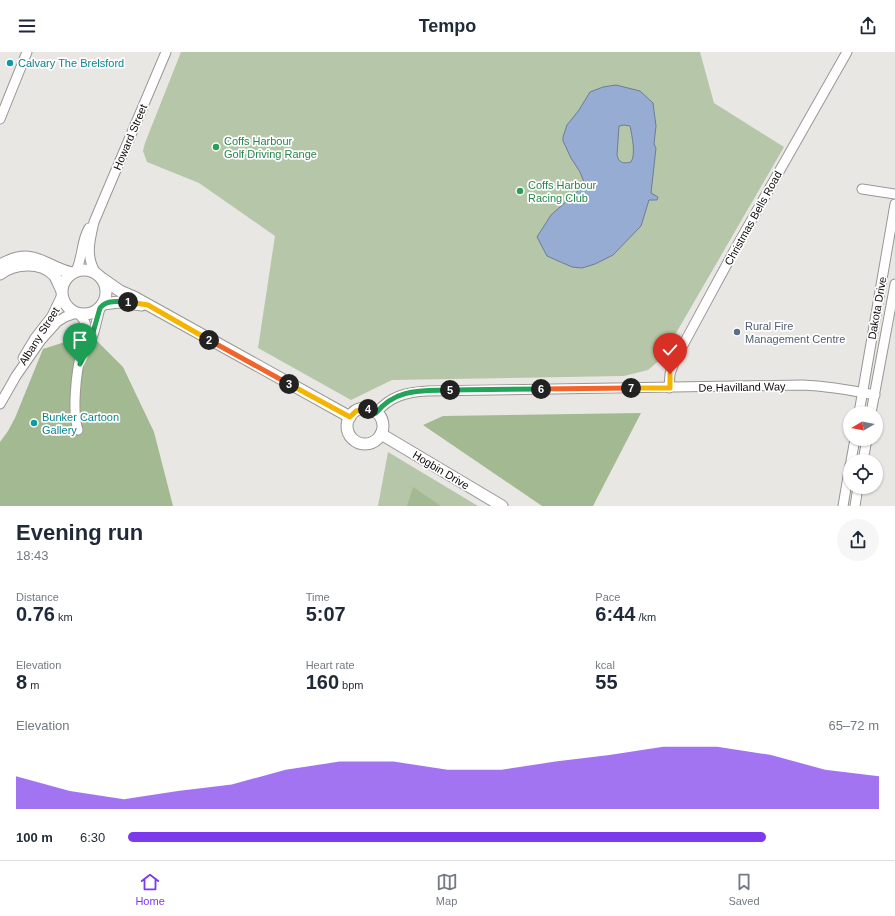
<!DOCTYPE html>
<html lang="en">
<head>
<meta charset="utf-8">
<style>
  :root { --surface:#fff; --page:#f6f6f7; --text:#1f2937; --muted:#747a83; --line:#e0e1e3; --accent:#7c3aed }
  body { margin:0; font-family:Arial,sans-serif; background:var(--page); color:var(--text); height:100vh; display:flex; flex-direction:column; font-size:15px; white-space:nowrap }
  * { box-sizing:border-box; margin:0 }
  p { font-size:13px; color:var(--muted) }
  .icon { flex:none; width:22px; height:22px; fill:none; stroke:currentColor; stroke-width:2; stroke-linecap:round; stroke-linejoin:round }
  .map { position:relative; height:454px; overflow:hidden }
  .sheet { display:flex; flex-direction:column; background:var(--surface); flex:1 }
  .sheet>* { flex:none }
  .needle { width:26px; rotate:260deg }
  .controls { position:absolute; left:843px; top:354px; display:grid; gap:8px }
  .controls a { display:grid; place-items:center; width:40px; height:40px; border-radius:50%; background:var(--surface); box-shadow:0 1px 3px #0004; font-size:20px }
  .pin { position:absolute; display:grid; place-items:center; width:34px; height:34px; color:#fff; margin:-41px -17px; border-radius:50% 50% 50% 0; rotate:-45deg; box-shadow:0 0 4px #0007 }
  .pin .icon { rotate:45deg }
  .km { position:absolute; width:20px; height:20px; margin:-10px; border-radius:50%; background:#222; color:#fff; font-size:11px; line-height:20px; text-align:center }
  .round { display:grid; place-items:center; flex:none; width:42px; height:42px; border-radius:21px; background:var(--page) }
  .head { display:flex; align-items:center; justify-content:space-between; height:68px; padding:0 16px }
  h1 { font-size:22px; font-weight:700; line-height:30px }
  .figures { display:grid; grid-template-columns:repeat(3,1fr); gap:6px; height:68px; padding:4px 16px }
  .figures div { display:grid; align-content:center }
  .figures b { font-size:20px; font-weight:700 }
  .figures small { font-size:11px; font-weight:400 }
  .figures p { font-size:11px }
  .chart { height:112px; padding:8px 16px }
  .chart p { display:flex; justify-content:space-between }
  .chart svg { width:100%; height:72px; margin-top:4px; fill:var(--accent); opacity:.7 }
  ul { padding:0 16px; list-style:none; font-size:13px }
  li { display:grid; grid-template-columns:64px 48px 1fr; align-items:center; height:30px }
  li i { height:10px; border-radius:5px; background:var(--accent) }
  header { display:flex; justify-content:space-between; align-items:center; height:52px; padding:0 16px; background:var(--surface); font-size:18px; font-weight:700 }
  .tab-bar { display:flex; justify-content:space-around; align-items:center; height:56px; border-top:1px solid var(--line); background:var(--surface); font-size:11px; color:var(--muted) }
  .tab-bar a { display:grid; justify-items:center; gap:2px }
  .tab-bar .active { color:var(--accent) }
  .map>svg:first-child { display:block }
  .green { fill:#b6c6a8 }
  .forest { fill:#a3b991 }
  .water { fill:#96acd3; stroke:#6d7c97; fill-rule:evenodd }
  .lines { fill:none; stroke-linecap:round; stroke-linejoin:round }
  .minor-casing { stroke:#999794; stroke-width:11 }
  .major-casing { stroke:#999794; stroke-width:13 }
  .minor { stroke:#fff; stroke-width:9 }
  .major { stroke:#fff; stroke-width:11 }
  .split-1-casing { stroke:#fff; stroke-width:8 }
  .split-2-casing { stroke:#fff; stroke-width:8 }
  .split-3-casing { stroke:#fff; stroke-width:8 }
  .split-4-casing { stroke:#fff; stroke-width:8 }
  .split-5-casing { stroke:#fff; stroke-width:8 }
  .split-6-casing { stroke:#fff; stroke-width:8 }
  .split-7-casing { stroke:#fff; stroke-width:8 }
  .split-8-casing { stroke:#fff; stroke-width:8 }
  .split-1 { stroke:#22a559; stroke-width:5 }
  .split-2 { stroke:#f5b400; stroke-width:5 }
  .split-3 { stroke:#f0652b; stroke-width:5 }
  .split-4 { stroke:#f5b400; stroke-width:5 }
  .split-5 { stroke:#22a559; stroke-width:5 }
  .split-6 { stroke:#22a559; stroke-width:5 }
  .split-7 { stroke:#f0652b; stroke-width:5 }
  .split-8 { stroke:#f5b400; stroke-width:5 }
  .culture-dot { fill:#0f9aa8; stroke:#fff; stroke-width:1.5 }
  .leisure-dot { fill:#2e9e5b; stroke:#fff; stroke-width:1.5 }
  .service-dot { fill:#5c6f8a; stroke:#fff; stroke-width:1.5 }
  .labels { text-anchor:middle; stroke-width:3.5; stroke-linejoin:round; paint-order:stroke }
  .culture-label { font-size:11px; fill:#0d838f; stroke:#fff; text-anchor:start }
  .street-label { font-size:11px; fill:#0e0d0c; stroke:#fff }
  .leisure-label { font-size:11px; fill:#27864d; stroke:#fff; text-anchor:start }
  .service-label { font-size:11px; fill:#4e5e75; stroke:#fff; text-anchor:start }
</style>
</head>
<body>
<header><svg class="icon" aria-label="menu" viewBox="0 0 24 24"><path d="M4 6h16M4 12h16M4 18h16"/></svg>Tempo<svg class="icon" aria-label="share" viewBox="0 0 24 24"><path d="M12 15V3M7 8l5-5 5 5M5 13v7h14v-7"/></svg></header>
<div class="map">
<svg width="895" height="454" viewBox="0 0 895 454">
  <rect width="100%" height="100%" fill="#e9e7e4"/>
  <g class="green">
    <path d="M181,0H700L714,51L784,95L661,307L648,318L624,324L392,328L351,348L258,296L275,184L199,131L147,110L143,99L145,91Z"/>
    <path d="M388,400L478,454H378Z"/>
  </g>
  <g class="forest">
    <path d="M90,282L123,315L154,380L173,454H0V390L8,379L15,366L43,297Z"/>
    <path d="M641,361L593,454H542L423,373L443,364Z"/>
    <path d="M413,435L441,454H407Z"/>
  </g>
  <path class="water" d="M616,33L640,39L653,51L656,74L654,92L656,96L651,141L658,145L657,148H649L641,174L613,203L595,212L582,216L572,215L547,204L537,185L551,163L577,140L584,130L580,120L571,106L563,89V85L567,73L579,58L590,40L603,35ZM624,73L630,74C632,83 636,103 631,110C623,112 619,111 617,103L619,74Z"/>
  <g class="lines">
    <g class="minor-casing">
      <g id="minor">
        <path d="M0,67L27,0"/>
        <path d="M862,137L895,142"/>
        <path d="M76,219C83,205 81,189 89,176"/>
        <path d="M96,221C85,205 90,187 94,170L166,0"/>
        <path d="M87,298L94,280L100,256"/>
        <path d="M23,306L35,286L52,264L62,243"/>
        <path d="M669,336L670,322L675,308L734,199L847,0"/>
        <path d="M0,352L16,324L41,288L57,270L65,265L76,261"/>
        <path d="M376,361C390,344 407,340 428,339L803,333C829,334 850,338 875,343"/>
        <path d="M859,361L895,152"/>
        <path d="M871,361L895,232"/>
        <path d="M78,378C72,361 76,320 81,302C83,293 88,284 86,275C86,269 82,266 79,262"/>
        <path d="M851,409L855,387"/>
        <path d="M863,409L867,387"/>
        <path d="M843,454L850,413"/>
        <path d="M855,454L858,435"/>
      </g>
    </g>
    <g class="major-casing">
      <g id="major">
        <path d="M0,213C35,194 42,214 72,221"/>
        <circle cx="84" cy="240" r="22"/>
        <path d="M0,222C15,211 40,209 54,223C57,227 59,233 61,237"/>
        <path d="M103,227L120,239L134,245L350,365"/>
        <path d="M103,252L119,250L142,253"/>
        <circle cx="365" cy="374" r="18"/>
        <path d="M381,382L502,454"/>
      </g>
    </g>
    <use href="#minor" class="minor"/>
    <use href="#major" class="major"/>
  </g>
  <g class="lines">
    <g class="split-1-casing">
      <path id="split-1" d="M80,312L90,291L100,256C107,247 118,250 128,250"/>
    </g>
    <g class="split-2-casing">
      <path id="split-2" d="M128,250L148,253L209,288"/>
    </g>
    <g class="split-3-casing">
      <path id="split-3" d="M209,288L289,332"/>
    </g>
    <g class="split-4-casing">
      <path id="split-4" d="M289,332L350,365L356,359L368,357"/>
    </g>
    <g class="split-5-casing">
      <path id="split-5" d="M368,357L376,361C396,336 421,339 450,338"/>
    </g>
    <g class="split-6-casing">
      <path id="split-6" d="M450,338L541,337"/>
    </g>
    <g class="split-7-casing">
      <path id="split-7" d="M541,337L631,336"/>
    </g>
    <g class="split-8-casing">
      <path id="split-8" d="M631,336H670V322"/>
    </g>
    <use href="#split-1" class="split-1"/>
    <use href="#split-2" class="split-2"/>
    <use href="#split-3" class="split-3"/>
    <use href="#split-4" class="split-4"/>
    <use href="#split-5" class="split-5"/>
    <use href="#split-6" class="split-6"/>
    <use href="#split-7" class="split-7"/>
    <use href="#split-8" class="split-8"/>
  </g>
  <g class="culture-dot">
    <circle cx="10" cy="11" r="4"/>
    <circle cx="34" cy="371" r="4"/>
  </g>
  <g class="leisure-dot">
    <circle cx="216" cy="95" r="4"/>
    <circle cx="520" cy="139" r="4"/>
  </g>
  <circle class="service-dot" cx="737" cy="280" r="4"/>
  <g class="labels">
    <g class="culture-label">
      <text x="18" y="15">Calvary The Brelsford</text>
      <text x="42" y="369">Bunker Cartoon<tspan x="42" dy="13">Gallery</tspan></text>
    </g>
    <g class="street-label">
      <text transform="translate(130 85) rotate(-67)" y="4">Howard Street</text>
      <text transform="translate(753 166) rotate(-61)" y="4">Christmas Bells Road</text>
      <text transform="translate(877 256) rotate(-80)" y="4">Dakota Drive</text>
      <text transform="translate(39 284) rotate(-58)" y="4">Albany Street</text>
      <text transform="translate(742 335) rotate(-1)" y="4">De Havilland Way</text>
      <text transform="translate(441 418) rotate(31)" y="4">Hogbin Drive</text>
    </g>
    <g class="leisure-label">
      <text x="224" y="93">Coffs Harbour<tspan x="224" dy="13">Golf Driving Range</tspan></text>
      <text x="528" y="137">Coffs Harbour<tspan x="528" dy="13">Racing Club</tspan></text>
    </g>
    <g class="service-label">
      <text x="745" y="278">Rural Fire<tspan x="745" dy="13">Management Centre</tspan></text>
    </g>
  </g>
</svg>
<div class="controls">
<a><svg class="needle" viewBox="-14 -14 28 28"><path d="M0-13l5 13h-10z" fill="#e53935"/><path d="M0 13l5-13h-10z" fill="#747a83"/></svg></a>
<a><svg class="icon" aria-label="locate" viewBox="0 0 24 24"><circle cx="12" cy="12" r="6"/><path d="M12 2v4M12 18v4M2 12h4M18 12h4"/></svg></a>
</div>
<div class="pin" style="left:80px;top:312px;background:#1e9e55"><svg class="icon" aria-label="arrive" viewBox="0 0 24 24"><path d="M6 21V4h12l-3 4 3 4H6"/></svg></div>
<div class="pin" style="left:670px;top:322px;background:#d93025"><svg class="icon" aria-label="check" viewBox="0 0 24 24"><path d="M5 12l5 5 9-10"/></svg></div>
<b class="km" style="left:128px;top:250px">1</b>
<b class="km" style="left:209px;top:288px">2</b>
<b class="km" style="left:289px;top:332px">3</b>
<b class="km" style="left:368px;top:357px">4</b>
<b class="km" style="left:450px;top:338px">5</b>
<b class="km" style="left:541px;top:337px">6</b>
<b class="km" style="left:631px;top:336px">7</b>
</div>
<section class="sheet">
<div class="head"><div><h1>Evening run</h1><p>18:43</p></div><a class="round"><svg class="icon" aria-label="share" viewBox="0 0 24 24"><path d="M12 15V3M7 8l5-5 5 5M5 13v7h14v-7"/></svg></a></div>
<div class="figures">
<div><p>Distance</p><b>0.76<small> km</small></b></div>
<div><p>Time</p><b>5:07</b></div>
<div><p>Pace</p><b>6:44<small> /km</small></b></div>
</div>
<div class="figures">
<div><p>Elevation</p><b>8<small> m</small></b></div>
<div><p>Heart rate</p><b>160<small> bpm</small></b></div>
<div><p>kcal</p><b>55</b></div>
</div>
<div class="chart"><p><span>Elevation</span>65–72 m</p>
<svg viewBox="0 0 160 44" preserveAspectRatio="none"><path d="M0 44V24L10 33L20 38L30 33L40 29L50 20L60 15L70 15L80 20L90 20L100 15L110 11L120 6L130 6L140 11L150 20L160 24V44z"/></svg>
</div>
<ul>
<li><b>100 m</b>6:30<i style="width:85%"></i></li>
</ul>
</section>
<nav class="tab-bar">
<a class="active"><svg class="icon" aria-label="home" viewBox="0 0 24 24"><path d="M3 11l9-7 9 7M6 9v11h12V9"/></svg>Home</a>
<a><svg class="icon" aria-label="map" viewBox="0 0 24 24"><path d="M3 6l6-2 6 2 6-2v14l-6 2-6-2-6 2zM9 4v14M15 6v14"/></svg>Map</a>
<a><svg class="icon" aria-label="saved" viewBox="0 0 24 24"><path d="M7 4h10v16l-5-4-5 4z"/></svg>Saved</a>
</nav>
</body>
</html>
